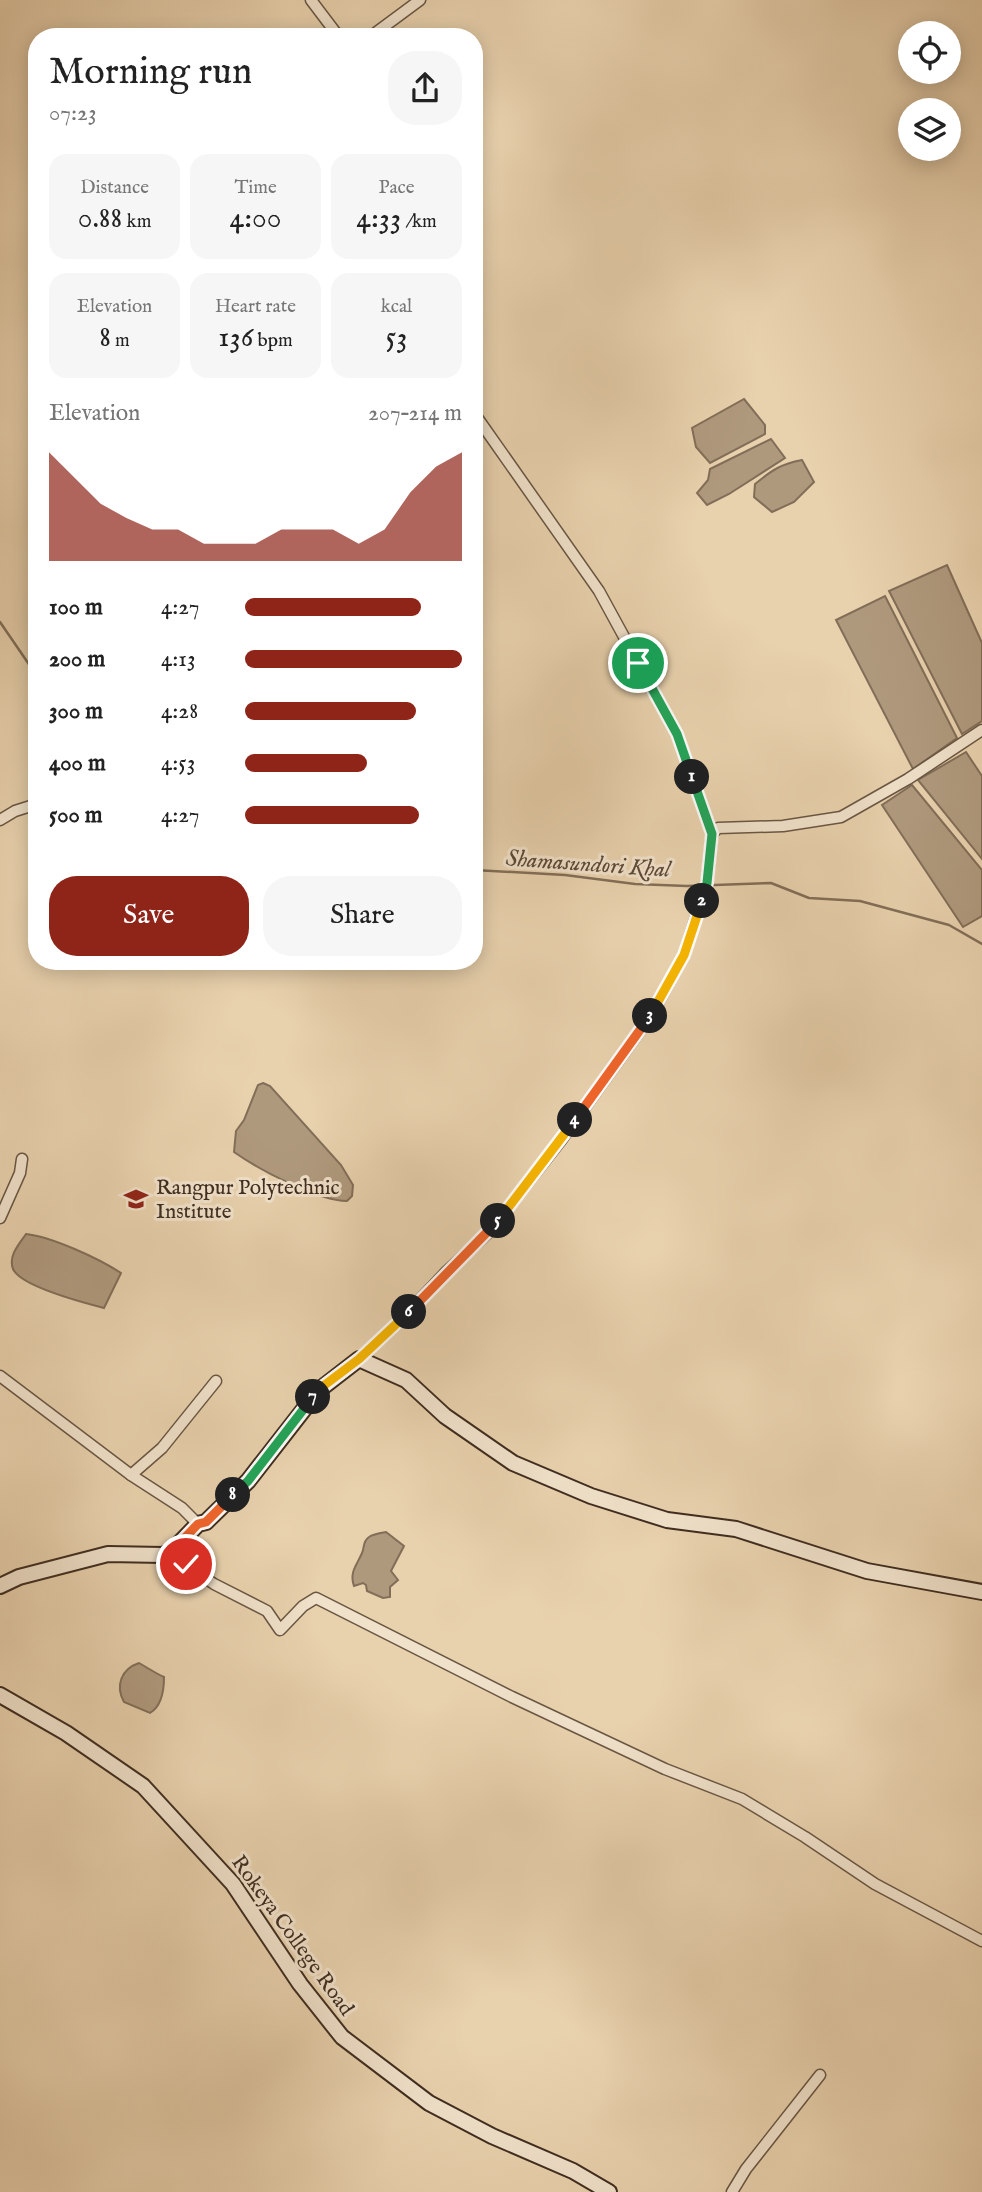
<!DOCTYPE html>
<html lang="en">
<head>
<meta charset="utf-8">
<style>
  :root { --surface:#fff; --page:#f6f6f6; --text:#222; --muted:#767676; --accent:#8f2418 }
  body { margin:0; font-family:"IM FELL English",serif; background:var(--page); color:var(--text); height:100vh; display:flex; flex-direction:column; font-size:26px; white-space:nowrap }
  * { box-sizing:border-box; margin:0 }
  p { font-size:23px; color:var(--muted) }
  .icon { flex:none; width:38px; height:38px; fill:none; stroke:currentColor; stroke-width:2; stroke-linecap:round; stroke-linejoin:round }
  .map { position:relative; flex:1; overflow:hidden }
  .sheet { position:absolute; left:28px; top:28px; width:455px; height:942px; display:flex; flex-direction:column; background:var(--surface); border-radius:28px; box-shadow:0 4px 18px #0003 }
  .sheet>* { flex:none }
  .controls { position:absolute; left:898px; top:21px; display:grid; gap:14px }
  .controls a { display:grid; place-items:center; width:63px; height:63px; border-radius:50%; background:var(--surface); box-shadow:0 4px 18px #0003; font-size:35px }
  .pin { position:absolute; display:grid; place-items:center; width:60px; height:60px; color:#fff; margin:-30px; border:4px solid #fff; border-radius:50%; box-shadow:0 2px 7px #0007 }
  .km { position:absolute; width:35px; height:35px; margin:-18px; border-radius:50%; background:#222; color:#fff; font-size:19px; line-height:35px; text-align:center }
  .round { display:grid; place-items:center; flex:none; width:74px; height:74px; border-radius:28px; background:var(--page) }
  .headline { display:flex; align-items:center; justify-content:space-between; height:119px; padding:0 21px }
  h1 { font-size:38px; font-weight:600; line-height:52px }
  .figures { display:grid; grid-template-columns:repeat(3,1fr); gap:10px; height:119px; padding:7px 21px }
  .figures div { display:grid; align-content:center; border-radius:18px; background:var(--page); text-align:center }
  .figures b { font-size:30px; font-weight:600 }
  .figures small { font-size:19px; font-weight:400 }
  .figures p { font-size:19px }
  .chart { height:196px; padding:14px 21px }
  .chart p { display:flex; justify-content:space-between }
  .chart svg { width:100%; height:126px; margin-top:7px; fill:var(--accent); opacity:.7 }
  .primary-button { display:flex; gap:14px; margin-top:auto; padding:14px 21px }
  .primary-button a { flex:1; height:80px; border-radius:28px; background:var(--accent); color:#fff; font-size:28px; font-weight:600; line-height:80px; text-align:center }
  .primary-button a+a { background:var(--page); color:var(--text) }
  ul { padding:0 21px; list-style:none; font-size:23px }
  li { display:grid; grid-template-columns:112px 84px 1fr; align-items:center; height:52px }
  li i { height:18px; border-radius:9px; background:var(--accent) }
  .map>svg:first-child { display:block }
  .water { fill:#af997d; stroke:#826e58; stroke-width:2 }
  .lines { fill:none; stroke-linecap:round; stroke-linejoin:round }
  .stream { stroke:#826e58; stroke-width:2.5 }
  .street-casing { stroke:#695643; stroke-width:13 }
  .secondary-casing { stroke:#3f2d20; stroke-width:18 }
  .street { stroke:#f0e1ca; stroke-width:10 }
  .secondary { stroke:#f0e1ca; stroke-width:14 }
  .split-1-casing { stroke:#fff; stroke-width:14 }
  .split-2-casing { stroke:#fff; stroke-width:14 }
  .split-3-casing { stroke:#fff; stroke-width:14 }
  .split-4-casing { stroke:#fff; stroke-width:14 }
  .split-5-casing { stroke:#fff; stroke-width:14 }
  .split-6-casing { stroke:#fff; stroke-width:14 }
  .split-7-casing { stroke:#fff; stroke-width:14 }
  .split-8-casing { stroke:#fff; stroke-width:14 }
  .split-9-casing { stroke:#fff; stroke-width:14 }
  .split-1 { stroke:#22a559; stroke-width:9 }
  .split-2 { stroke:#22a559; stroke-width:9 }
  .split-3 { stroke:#f5b400; stroke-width:9 }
  .split-4 { stroke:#f0652b; stroke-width:9 }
  .split-5 { stroke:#f5b400; stroke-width:9 }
  .split-6 { stroke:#f0652b; stroke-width:9 }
  .split-7 { stroke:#f5b400; stroke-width:9 }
  .split-8 { stroke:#22a559; stroke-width:9 }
  .split-9 { stroke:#f0652b; stroke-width:9 }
  .labels { text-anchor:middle; stroke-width:6; stroke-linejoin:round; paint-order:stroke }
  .poi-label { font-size:21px; fill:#3f2d20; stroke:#f0e1ca; text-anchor:start }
  .street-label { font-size:21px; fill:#3f2d20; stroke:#f0e1ca }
  .water-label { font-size:23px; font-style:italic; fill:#5b4837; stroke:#f0e1ca }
</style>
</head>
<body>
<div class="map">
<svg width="982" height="2192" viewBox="0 0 982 2192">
  <rect width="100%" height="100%" fill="#e8d1ad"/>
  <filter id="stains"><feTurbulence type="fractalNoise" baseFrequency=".00286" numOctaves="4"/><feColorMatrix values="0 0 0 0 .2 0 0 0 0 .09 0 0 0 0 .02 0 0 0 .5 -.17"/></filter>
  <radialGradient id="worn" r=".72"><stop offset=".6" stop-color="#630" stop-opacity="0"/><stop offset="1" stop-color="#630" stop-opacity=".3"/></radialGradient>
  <g class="water">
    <path d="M744,399L765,425V434L710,463L696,447L692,428Z"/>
    <path d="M771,439L785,458L729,494L707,505L697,493L708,480L710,469Z"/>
    <path d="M802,460L814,482L794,502L772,512L754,497L755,484C772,470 781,464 802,460Z"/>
    <path d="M947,565L982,643V721L962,734L889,591Z"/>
    <path d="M885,596L957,738L913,769L836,620Z"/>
    <path d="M966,752L982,776V859L918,780Z"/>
    <path d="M912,785L982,870V916L963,927L882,805Z"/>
    <path d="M263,1083L270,1086L341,1165L353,1185L352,1196L347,1201C318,1201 258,1169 234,1152L236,1131L244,1120L258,1085Z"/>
    <path d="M26,1234C52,1237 98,1258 121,1273L104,1308C85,1303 21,1287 13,1269C8,1256 19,1244 26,1234Z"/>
    <path d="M386,1532L404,1546L391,1571L398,1580L390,1587V1597L383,1598L367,1591L366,1585L363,1583L354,1586C349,1572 357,1565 362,1553C365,1547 362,1542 369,1537C373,1534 380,1533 386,1532Z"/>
    <path d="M139,1663C148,1668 155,1673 164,1677C164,1690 162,1706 150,1713L124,1702C115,1686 121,1669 139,1663Z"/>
  </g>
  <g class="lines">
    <g class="stream">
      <path d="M0,622L37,676"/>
      <path d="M474,870L565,875L635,884L687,886L771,883L809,898L860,901L949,925L982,944"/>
    </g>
    <g class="street-casing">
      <g id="street">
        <path d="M311,0L339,37"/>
        <path d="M370,37L420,0"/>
        <path d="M0,820L15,811L37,804"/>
        <path d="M712,834L718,828L783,826L841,817L908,779L982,730"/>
        <path d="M0,1218L20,1173L22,1159"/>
        <path d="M359,1359L402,1319L446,1272L489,1232L562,1139L652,1014L684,955L707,883L712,834L677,734L599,591L474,413"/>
        <path d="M0,1376L131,1475L182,1508L198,1524"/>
        <path d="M131,1475L162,1448L216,1381"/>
        <path d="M173,1550L185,1564L214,1584L267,1611L280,1630L303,1606L316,1598L512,1697L665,1769L742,1799L805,1837L875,1884L982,1941"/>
        <path d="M732,2192L746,2169L820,2075"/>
      </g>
    </g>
    <g class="secondary-casing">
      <g id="secondary">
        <path d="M0,1586L19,1577L108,1554L163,1555L173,1550L198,1524L206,1522L248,1481L319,1390L359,1359L406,1380L445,1416L513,1463L591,1496L667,1520L736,1529L867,1571L982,1592"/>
        <path d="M0,1695L66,1733L143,1786L233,1884L300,1984L342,2037L429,2103L492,2136L573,2171L609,2192"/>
      </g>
    </g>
    <use href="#street" class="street"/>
    <use href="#secondary" class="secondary"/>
  </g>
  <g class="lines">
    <g class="split-1-casing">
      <path id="split-1" d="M638,663L677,734L692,777"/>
    </g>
    <g class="split-2-casing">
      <path id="split-2" d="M692,777L712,834L707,883L702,901"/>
    </g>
    <g class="split-3-casing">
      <path id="split-3" d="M650,1016L684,955L702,901"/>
    </g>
    <g class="split-4-casing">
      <path id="split-4" d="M575,1120L650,1016"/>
    </g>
    <g class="split-5-casing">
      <path id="split-5" d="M498,1221L575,1120"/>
    </g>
    <g class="split-6-casing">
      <path id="split-6" d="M409,1312L498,1221"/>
    </g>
    <g class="split-7-casing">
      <path id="split-7" d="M313,1397L318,1390L359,1359L409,1312"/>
    </g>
    <g class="split-8-casing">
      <path id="split-8" d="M233,1495L248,1481L313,1397"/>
    </g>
    <g class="split-9-casing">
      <path id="split-9" d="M186,1564L173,1550L198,1524L206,1522L233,1495"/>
    </g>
    <use href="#split-1" class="split-1"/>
    <use href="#split-2" class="split-2"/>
    <use href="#split-3" class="split-3"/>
    <use href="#split-4" class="split-4"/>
    <use href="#split-5" class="split-5"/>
    <use href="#split-6" class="split-6"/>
    <use href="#split-7" class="split-7"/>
    <use href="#split-8" class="split-8"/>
    <use href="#split-9" class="split-9"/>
  </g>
  <defs>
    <g id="university-bare" transform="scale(1.89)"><path d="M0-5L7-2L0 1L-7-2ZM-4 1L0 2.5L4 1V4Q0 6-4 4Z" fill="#8f2418" stroke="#f0e1ca" stroke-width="2.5" paint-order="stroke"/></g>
  </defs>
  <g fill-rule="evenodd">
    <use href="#university-bare" x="136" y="1199"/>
  </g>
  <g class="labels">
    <g class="poi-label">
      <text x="156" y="1194">Rangpur Polytechnic<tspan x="156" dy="24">Institute</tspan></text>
    </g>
    <g class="street-label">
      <text transform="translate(293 1935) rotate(54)" y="7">Rokeya College Road</text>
    </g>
    <g class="water-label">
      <text transform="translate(588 863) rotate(4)" y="8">Shamasundori Khal</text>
    </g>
  </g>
  <rect width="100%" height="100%" filter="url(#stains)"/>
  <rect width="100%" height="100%" fill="url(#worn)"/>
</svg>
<div class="controls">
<a><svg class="icon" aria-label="locate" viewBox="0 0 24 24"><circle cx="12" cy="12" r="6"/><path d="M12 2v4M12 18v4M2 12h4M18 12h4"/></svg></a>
<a><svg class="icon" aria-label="layers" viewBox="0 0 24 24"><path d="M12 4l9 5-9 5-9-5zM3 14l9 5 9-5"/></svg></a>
</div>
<div class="pin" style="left:638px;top:663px;background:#1e9e55"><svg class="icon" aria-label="arrive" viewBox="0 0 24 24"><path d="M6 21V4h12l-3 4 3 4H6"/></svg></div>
<div class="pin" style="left:186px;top:1564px;background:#d93025"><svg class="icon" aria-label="check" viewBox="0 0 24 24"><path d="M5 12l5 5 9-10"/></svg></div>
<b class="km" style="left:692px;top:777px">1</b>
<b class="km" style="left:702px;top:901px">2</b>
<b class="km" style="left:650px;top:1016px">3</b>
<b class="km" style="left:575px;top:1120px">4</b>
<b class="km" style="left:498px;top:1221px">5</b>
<b class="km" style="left:409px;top:1312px">6</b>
<b class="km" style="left:313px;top:1397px">7</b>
<b class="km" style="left:233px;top:1495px">8</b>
<section class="sheet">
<div class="headline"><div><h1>Morning run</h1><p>07:23</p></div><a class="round"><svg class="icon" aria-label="share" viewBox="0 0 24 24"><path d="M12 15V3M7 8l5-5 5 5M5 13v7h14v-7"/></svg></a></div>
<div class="figures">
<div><p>Distance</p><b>0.88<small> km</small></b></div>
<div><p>Time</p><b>4:00</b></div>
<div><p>Pace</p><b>4:33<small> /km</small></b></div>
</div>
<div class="figures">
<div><p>Elevation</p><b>8<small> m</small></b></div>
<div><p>Heart rate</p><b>136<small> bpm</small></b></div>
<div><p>kcal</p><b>53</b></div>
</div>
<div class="chart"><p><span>Elevation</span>207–214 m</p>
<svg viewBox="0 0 160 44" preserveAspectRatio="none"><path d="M0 44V6L10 15L20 24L30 29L40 33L50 33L60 38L70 38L80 38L90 33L100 33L110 33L120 38L130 33L140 20L150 11L160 6V44z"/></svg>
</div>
<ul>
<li><b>100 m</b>4:27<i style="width:81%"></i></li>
<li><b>200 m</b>4:13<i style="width:100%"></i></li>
<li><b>300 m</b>4:28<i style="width:79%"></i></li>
<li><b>400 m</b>4:53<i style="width:56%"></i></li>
<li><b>500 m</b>4:27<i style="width:80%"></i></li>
</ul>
<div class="primary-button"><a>Save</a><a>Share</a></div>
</section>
</div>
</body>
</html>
